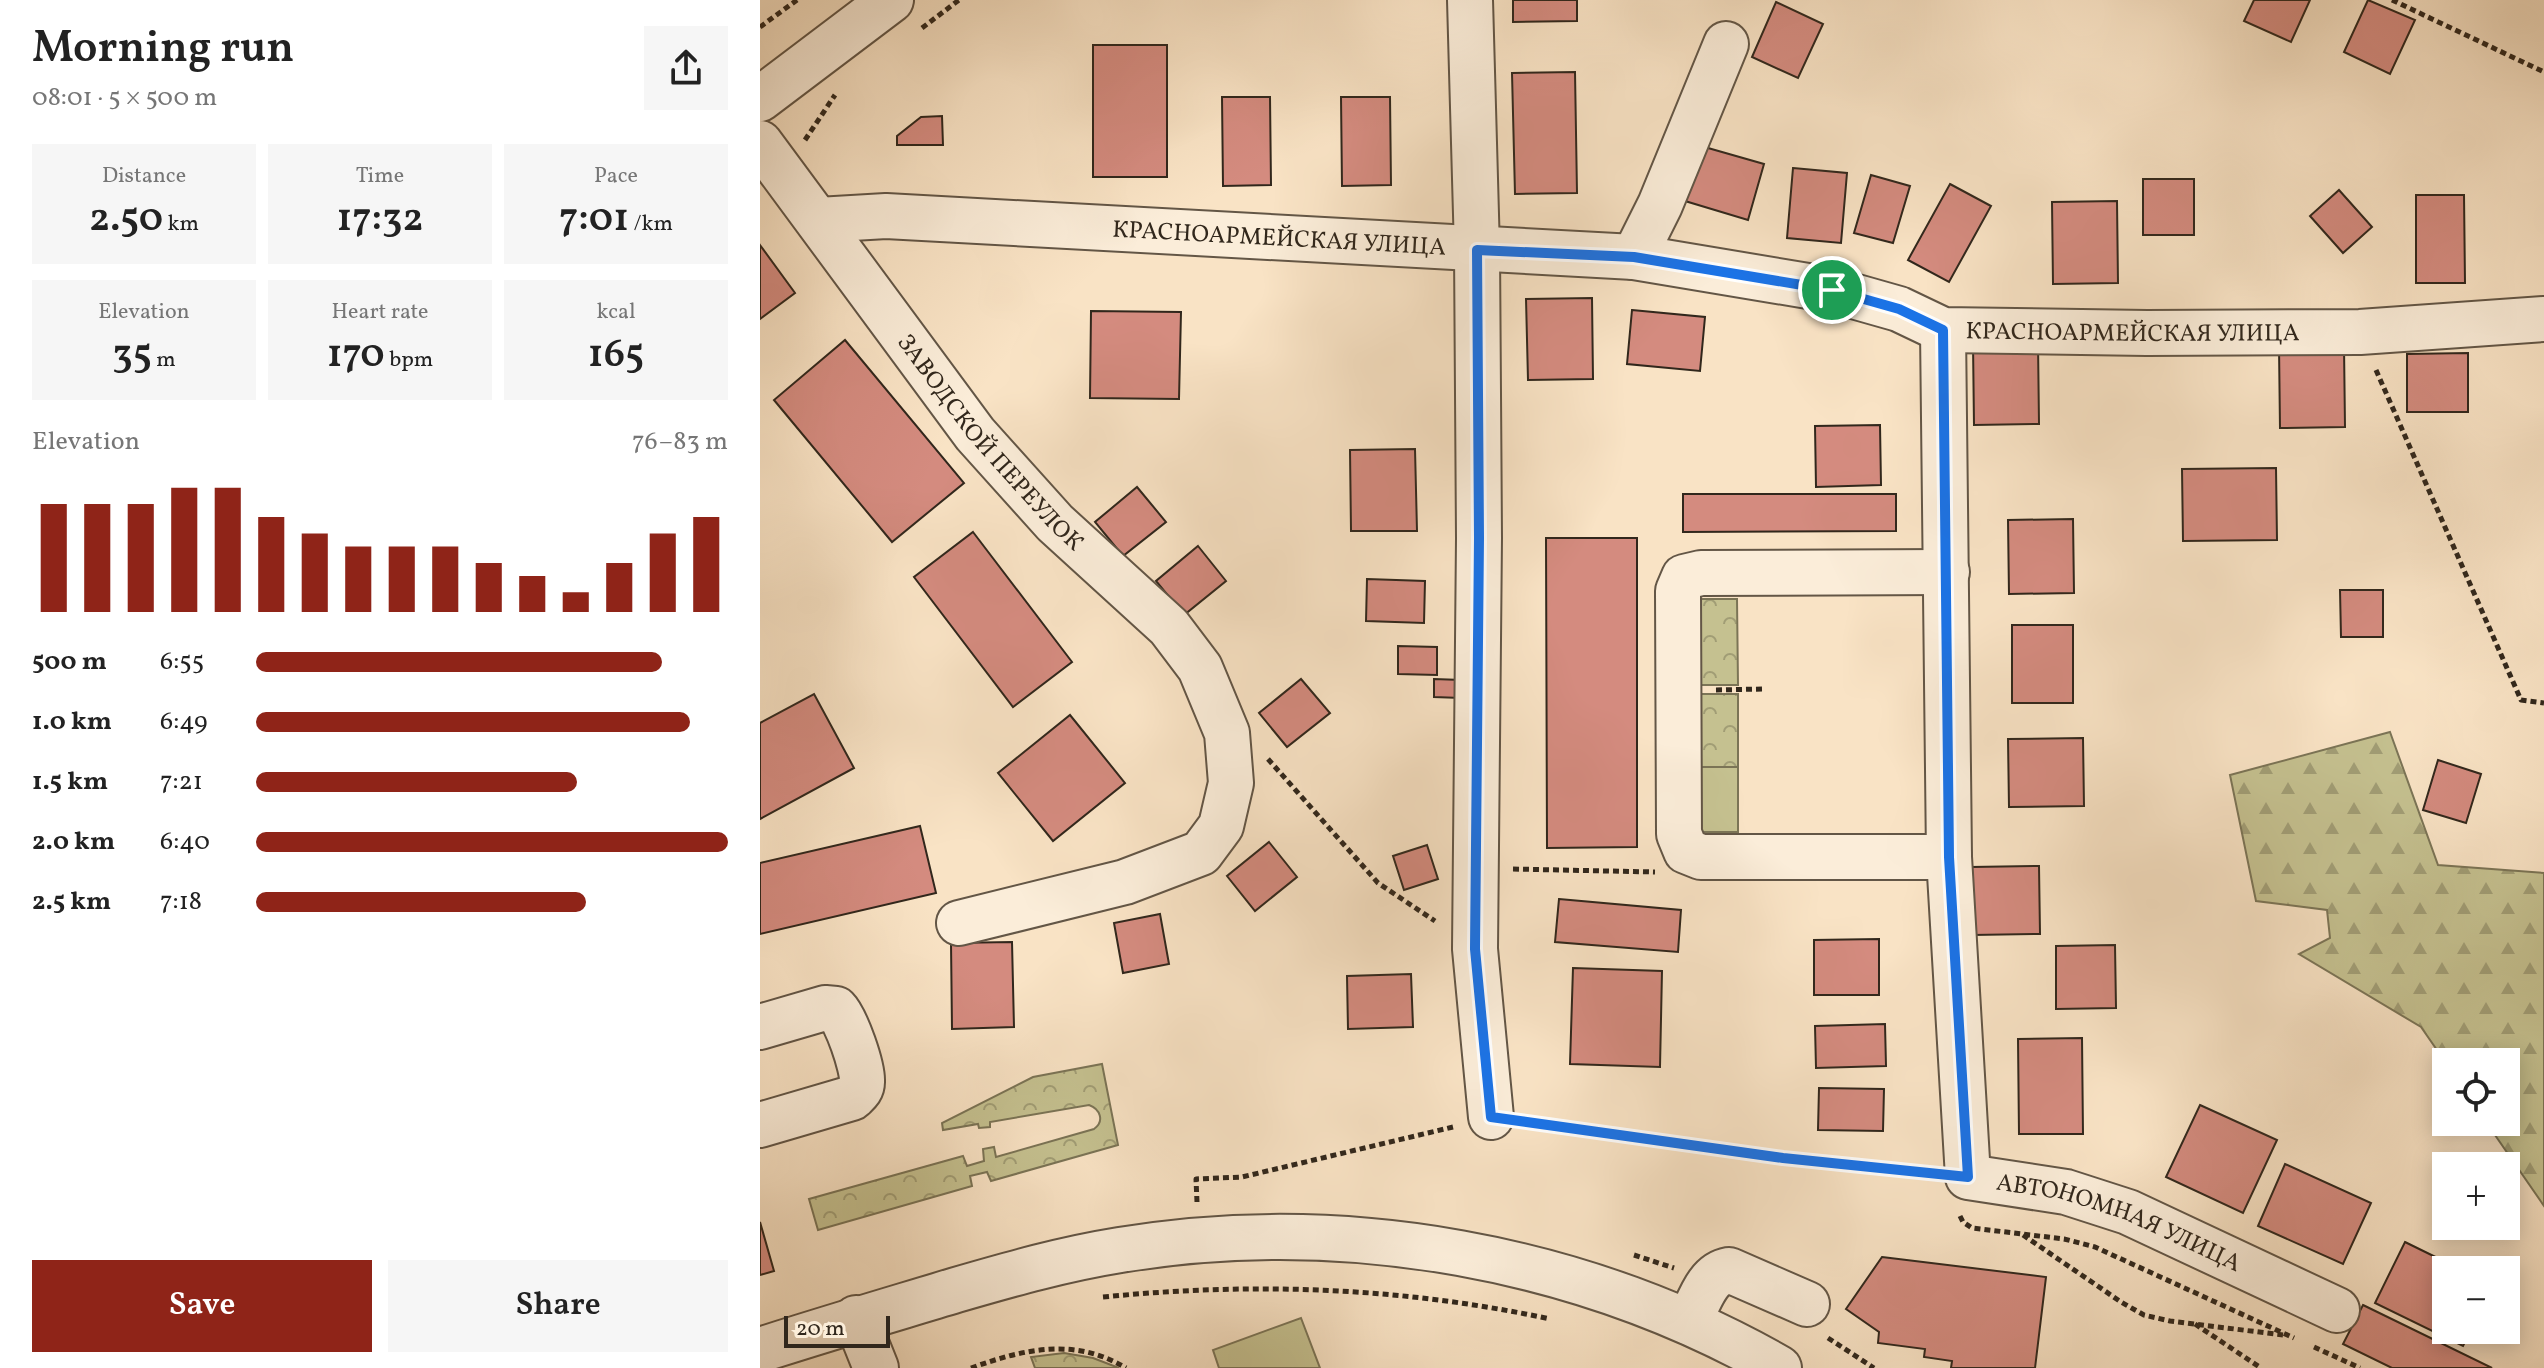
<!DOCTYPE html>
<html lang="en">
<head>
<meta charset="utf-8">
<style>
  :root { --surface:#fff; --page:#f6f6f6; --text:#222; --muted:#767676; --accent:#8f2418 }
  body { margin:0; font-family:Vollkorn,serif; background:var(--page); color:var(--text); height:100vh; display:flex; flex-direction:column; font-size:30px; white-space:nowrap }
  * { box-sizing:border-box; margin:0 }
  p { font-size:26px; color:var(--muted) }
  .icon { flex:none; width:44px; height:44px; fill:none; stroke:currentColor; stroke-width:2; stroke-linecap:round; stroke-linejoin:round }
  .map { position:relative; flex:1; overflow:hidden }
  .details { display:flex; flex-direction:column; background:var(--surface); width:760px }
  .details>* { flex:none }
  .controls { position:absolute; left:1672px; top:1048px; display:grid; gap:16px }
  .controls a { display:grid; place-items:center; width:88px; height:88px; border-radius:0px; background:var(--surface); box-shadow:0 4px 20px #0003; font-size:40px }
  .scale { position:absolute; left:24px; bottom:20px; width:106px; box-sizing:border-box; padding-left:8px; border:4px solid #31271c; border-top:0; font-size:22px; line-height:28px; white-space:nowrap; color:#31271c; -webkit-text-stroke:6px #fbedd9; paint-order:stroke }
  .pin { position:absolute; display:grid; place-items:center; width:68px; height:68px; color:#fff; margin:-34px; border:4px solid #fff; border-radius:50%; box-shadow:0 2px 8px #0007 }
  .round { display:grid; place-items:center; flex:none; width:84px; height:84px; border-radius:0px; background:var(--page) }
  .summary { display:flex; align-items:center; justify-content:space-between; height:136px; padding:0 32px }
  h1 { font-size:44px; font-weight:600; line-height:60px }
  .stats { display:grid; grid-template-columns:repeat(3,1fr); gap:12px; height:136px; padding:8px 32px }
  .stats div { display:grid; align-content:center; border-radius:0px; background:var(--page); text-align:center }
  .stats b { font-size:40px; font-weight:600 }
  .stats small { font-size:22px; font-weight:400 }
  .stats p { font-size:22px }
  .chart { height:224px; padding:16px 32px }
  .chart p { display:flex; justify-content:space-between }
  .chart svg { width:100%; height:144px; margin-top:8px; stroke:var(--accent); stroke-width:6 }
  .cta { display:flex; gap:16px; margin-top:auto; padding:16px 32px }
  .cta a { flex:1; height:92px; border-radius:0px; background:var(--accent); color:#fff; font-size:32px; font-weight:600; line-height:92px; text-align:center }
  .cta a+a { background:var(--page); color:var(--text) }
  ul { padding:0 32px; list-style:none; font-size:26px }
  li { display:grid; grid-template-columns:128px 96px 1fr; align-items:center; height:60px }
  li i { height:20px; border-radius:10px; background:var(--accent) }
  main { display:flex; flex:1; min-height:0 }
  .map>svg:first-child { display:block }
  .forest { fill:url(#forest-firs); stroke:#7b7456; stroke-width:2 }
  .park { fill:url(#park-crowns); stroke:#7b7456; stroke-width:2 }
  .pitch { fill:#c5c190; stroke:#7b7456; stroke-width:2 }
  .building { fill:#d48b7f; stroke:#31271c; stroke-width:2 }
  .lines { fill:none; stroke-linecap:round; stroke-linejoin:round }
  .minor-casing { stroke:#635646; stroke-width:48 }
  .path { stroke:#31271c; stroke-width:5; stroke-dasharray:6 4; stroke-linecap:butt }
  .minor { stroke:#fbedd9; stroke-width:44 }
  .route-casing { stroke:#fff; stroke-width:16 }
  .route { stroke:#1a73e8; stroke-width:10 }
  .labels { text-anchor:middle; stroke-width:6; stroke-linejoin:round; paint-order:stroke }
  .street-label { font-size:24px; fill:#31271c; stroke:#fbedd9 }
</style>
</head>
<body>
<main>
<section class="details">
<div class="summary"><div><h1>Morning run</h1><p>08:01 · 5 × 500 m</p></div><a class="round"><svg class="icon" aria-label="share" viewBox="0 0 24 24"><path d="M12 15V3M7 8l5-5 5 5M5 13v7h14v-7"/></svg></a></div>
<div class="stats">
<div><p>Distance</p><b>2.50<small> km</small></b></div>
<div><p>Time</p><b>17:32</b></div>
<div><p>Pace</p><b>7:01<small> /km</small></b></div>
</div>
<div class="stats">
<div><p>Elevation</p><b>35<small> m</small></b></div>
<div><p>Heart rate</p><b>170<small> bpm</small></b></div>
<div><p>kcal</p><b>165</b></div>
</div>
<div class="chart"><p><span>Elevation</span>76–83 m</p>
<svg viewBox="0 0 160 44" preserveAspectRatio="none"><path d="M5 44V11M15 44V11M25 44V11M35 44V6M45 44V6M55 44V15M65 44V20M75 44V24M85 44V24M95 44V24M105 44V29M115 44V33M125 44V38M135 44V29M145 44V20M155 44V15"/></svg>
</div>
<ul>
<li><b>500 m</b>6:55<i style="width:86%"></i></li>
<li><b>1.0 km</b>6:49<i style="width:92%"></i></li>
<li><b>1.5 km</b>7:21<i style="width:68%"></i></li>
<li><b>2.0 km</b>6:40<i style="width:100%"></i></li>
<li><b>2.5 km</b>7:18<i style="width:70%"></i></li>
</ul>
<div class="cta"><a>Save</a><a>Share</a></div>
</section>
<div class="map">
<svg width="1784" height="1368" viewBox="0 0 1784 1368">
  <defs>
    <pattern id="forest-firs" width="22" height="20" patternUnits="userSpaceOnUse" patternTransform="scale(2)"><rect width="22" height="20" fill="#c5c190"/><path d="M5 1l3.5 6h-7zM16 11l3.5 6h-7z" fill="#a19d75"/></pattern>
    <pattern id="park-crowns" width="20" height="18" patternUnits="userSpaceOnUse" patternTransform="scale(2)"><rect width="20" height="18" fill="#c5c190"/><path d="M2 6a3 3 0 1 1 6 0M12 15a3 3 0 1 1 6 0" fill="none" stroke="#a19d75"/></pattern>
  </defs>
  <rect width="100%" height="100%" fill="#f9e3c5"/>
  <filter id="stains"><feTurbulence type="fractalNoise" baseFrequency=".0025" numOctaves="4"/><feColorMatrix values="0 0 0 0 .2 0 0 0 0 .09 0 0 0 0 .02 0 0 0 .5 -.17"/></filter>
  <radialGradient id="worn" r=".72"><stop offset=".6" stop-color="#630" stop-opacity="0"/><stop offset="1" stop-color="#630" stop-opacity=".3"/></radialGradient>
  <path class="forest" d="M1630,732L1678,865L1784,873V1206L1726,1122H1746V1062L1686,1063L1661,1027L1539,954L1570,938L1567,910L1496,901L1470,775Z"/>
  <g class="park">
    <path d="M940,599H977L978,685H940Z"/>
    <path d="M940,694H978V767H941Z"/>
    <path d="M342,1064L358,1145L231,1181L227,1172L210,1176L212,1186L58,1230L49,1199L203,1156L207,1166L224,1161L223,1149L234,1147L236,1157L334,1129C345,1121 340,1109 329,1105L230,1122V1127L219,1128L218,1124L183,1130L182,1123L273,1077Z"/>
    <path d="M304,1353L333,1358L359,1368H275L271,1357Z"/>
  </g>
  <g class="pitch">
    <rect x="941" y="767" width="37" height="65"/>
    <path d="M541,1318L560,1368H459L453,1350Z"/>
  </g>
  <g class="building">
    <path d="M753,0H817V21L753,22Z"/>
    <path d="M1494,0H1550L1531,42L1484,21Z"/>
    <path d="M1608,0L1655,20L1630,74L1584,52Z"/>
    <path d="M1016,2L1063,24L1038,78L992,57Z"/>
    <rect x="333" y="45" width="74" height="132"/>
    <path d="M815,72L817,193L755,194L752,73Z"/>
    <path d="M462,97H510L511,185L463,186Z"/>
    <path d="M581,97H630L631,185L582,186Z"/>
    <path d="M182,116L183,145H137V136L161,117Z"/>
    <path d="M941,146L1004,164L988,220L925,201Z"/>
    <path d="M1033,168L1087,173L1081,243L1027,238Z"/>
    <path d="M1111,175L1150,186L1133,243L1094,233Z"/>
    <rect x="1383" y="179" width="51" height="56"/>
    <path d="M1190,184L1231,206L1189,282L1148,260Z"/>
    <path d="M1579,190L1612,227L1583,253L1550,216Z"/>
    <path d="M1656,195H1704L1705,283H1656Z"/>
    <path d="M1357,201L1358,283L1293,284L1292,202Z"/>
    <path d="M0,245L35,293L0,319Z"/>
    <path d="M832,298L833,379L768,380L766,299Z"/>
    <path d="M872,310L945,317L940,371L867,364Z"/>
    <path d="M331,311L421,312L419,399L330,398Z"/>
    <path d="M85,340L204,483L132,542L14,400Z"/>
    <path d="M1278,342L1279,424L1214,425L1213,343Z"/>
    <path d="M1519,346H1584L1585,427L1520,428Z"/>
    <path d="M1708,353V412H1647V354Z"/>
    <path d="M1120,425L1121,485L1056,487L1055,426Z"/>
    <path d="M655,449L657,531H591L590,450Z"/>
    <path d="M1516,468L1517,540L1423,541L1422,469Z"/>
    <path d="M377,487L406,522L363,556L335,522Z"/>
    <path d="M923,494H1136V531L923,532Z"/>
    <path d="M1313,519L1314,593L1249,594L1248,520Z"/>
    <path d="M213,532L312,662L253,707L154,577Z"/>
    <path d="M786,538H877V847L787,848Z"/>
    <path d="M438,546L466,581L424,615L396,581Z"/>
    <path d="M607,579L665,581L664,623L606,621Z"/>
    <path d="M1580,590H1623V637H1581Z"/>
    <rect x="1252" y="625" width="61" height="78"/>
    <path d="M638,646L677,647V675L638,674Z"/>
    <path d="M541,679L570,713L527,747L499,713Z"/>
    <path d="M674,679L701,680V698L674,697Z"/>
    <path d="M54,694L94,768L0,819V723Z"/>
    <path d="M310,715L365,783L293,841L238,773Z"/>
    <path d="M1323,738L1324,806L1249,807L1248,739Z"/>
    <path d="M1678,760L1721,774L1706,823L1663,810Z"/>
    <path d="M160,826L176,893L0,934V863Z"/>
    <path d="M509,842L537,877L495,911L467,876Z"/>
    <path d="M667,845L678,879L644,890L633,856Z"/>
    <path d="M1279,866L1280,934L1212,935L1211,867Z"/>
    <path d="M799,899L921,910L918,952L795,942Z"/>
    <path d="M400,914L409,964L363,973L354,923Z"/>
    <path d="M1119,939V995H1054V940Z"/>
    <path d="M252,942L254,1027L192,1029L191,943Z"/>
    <path d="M1355,945L1356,1008L1296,1009V946Z"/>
    <path d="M813,968L902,971L900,1067L810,1064Z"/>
    <path d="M651,974L653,1027L588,1029L587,976Z"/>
    <path d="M1125,1024L1126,1066L1056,1068L1055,1026Z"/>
    <path d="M1322,1038L1323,1134H1259L1258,1039Z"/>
    <path d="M1059,1088L1124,1089L1123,1131L1058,1130Z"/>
    <path d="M1440,1105L1517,1140L1483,1213L1406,1177Z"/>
    <path d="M1525,1164L1611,1203L1583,1264L1498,1226Z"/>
    <path d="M0,1222L14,1271L0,1275Z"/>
    <path d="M1645,1242L1702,1270H1686V1330H1711L1703,1346L1615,1303Z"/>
    <path d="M1122,1257L1286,1277L1275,1368H1191L1192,1361L1164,1357L1165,1349L1118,1343L1119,1332L1086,1309Z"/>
    <path d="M1603,1305L1732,1368H1632L1583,1344Z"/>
  </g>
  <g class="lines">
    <g class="minor-casing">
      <g id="minor">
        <path d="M710,0L717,250L719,538L715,949L731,1117"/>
        <path d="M0,99L131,0"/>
        <path id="s1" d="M0,143L215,434L295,523L409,627L440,668L467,733L471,783L461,826L441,853L365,882L199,923"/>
        <path id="s2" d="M58,220L126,216L874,257L1072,290L1139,309L1183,330L1387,333L1600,332L1784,319"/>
        <path d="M874,257L900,205L966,44"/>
        <path id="s3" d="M1183,330L1189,857L1208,1177L1306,1192L1368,1212L1577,1310"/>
        <path d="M1187,572L941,573L924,577L918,591L919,834L926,851L941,857H1189"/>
        <path d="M0,1027L65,1008L76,1009C86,1019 103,1067 102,1082C102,1090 97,1093 92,1098L0,1125"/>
        <path d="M96,1318L116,1368"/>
        <path d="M929,1322C939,1303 946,1274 969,1270L1047,1304"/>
        <path d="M0,1350C65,1329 130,1310 196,1290C251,1274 304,1259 360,1250C584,1213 823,1256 1019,1368"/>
      </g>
    </g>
    <g class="path">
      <path d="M1632,0L1784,72"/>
      <path d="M0,27L37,0"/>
      <path d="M162,28L199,0"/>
      <path d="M45,140L75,95"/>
      <path d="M1616,370L1761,700L1784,703"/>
      <path d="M956,690L1002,689"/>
      <path d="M508,759L618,883L675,921"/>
      <path d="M753,869L895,872"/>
      <path d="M769,1122L1023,1158L1168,1172"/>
      <path d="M437,1202L436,1179L482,1177L693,1127"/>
      <path d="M1200,1216L1203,1222L1212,1228L1304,1239L1335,1247L1534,1338"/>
      <path d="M1263,1235L1361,1302L1384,1315L1410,1321L1523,1335"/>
      <path d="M874,1255L914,1268"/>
      <path d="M343,1297C495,1282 640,1287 790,1319"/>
      <path d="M1435,1324L1501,1368"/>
      <path d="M1068,1338L1114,1368"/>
      <path d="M1554,1347L1600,1368"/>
      <path d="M211,1368C264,1349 315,1337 366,1368"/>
    </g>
    <use href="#minor" class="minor"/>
  </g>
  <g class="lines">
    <g class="route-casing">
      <path id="route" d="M717,250L874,257L1072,290L1139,309L1183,330L1189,857L1208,1177L1023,1158L731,1117L715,949L719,538Z"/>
    </g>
    <use href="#route" class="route"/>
  </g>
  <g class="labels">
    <g class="street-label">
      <text dy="8" stroke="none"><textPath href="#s2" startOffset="462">КРАСНОАРМЕЙСКАЯ УЛИЦА</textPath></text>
      <text dy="8" stroke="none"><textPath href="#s2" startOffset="1326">КРАСНОАРМЕЙСКАЯ УЛИЦА</textPath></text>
      <text dy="8" stroke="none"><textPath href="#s1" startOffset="378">ЗАВОДСКОЙ ПЕРЕУЛОК</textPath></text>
      <text dy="8" stroke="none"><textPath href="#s3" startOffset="1006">АВТОНОМНАЯ УЛИЦА</textPath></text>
    </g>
  </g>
  <rect width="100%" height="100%" filter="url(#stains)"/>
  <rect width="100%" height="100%" fill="url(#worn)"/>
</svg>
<div class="controls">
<a><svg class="icon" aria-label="locate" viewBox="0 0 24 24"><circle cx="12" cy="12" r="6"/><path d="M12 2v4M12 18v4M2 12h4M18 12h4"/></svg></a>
<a>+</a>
<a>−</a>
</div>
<div class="scale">20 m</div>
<div class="pin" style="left:1072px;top:290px;background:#1e9e55"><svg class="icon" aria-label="arrive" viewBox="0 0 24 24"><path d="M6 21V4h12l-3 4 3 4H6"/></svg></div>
</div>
</main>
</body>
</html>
